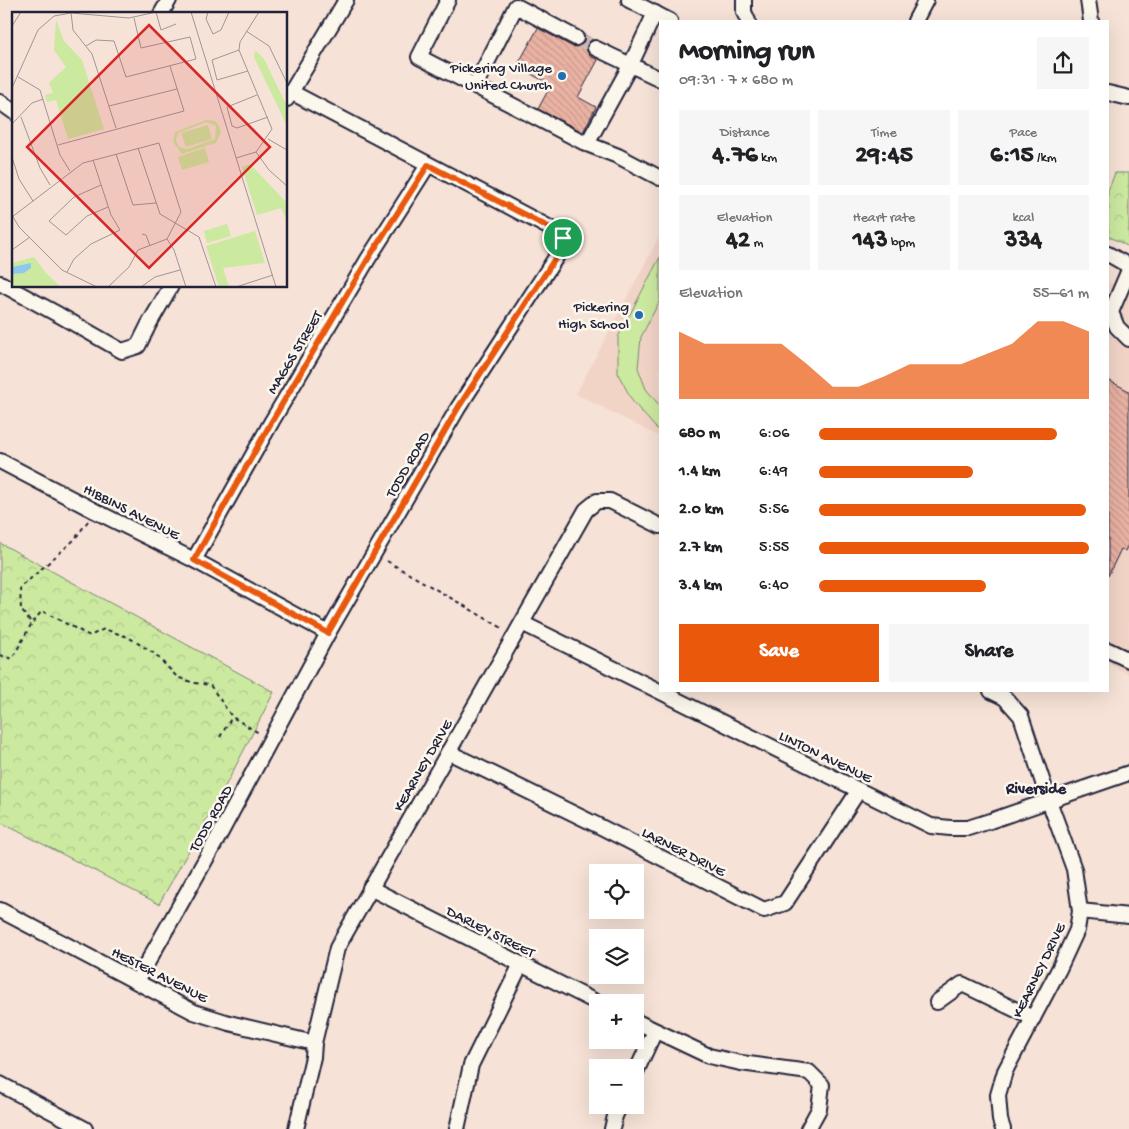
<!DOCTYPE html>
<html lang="en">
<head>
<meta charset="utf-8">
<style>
  :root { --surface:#fff; --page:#f6f6f6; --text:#202124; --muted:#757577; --accent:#ea580c }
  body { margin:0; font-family:"Gochi Hand",sans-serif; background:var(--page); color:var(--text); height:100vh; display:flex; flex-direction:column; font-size:19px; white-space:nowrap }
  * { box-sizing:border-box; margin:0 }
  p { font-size:16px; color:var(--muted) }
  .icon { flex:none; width:28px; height:28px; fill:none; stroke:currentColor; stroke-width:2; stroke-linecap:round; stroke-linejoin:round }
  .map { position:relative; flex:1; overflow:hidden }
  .drawer { position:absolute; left:659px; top:20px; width:450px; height:672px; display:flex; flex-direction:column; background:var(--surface); border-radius:0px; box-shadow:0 5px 20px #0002 }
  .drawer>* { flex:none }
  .tools { position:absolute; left:589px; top:864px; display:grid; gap:10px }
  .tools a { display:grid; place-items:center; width:55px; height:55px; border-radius:0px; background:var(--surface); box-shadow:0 5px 20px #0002; font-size:25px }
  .pin { position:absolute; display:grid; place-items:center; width:42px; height:42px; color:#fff; margin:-21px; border:2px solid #fff; border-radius:50%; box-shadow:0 1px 5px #0007 }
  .round { display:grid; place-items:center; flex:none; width:52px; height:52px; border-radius:0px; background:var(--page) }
  .overview { display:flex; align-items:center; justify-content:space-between; height:85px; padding:0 20px }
  h1 { font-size:28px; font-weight:800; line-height:38px }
  .figures { display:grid; grid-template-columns:repeat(3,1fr); gap:8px; height:85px; padding:5px 20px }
  .figures div { display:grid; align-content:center; border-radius:0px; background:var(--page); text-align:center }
  .figures b { font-size:25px; font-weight:800 }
  .figures small { font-size:14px; font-weight:400 }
  .figures p { font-size:14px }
  .chart { height:140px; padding:10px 20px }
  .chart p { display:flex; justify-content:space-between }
  .chart svg { width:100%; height:90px; margin-top:5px; fill:var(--accent); opacity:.7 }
  .cta { display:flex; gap:10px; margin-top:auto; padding:10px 20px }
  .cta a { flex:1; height:58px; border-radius:0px; background:var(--accent); color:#fff; font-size:20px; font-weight:800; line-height:58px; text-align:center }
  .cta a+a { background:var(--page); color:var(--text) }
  ul { padding:0 20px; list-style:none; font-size:16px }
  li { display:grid; grid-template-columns:80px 60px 1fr; align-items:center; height:38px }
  li i { height:12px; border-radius:6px; background:var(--accent) }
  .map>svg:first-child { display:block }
  .built { fill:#f2d4c7 }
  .grass { fill:#cce9a0; stroke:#77866e }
  .forest { fill:url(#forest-crowns); stroke:#77866e }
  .building { fill:url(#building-back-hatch); stroke:#22223b }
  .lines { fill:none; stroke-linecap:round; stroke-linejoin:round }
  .minor-tunnel { stroke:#ccbcb7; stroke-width:14; stroke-dasharray:14 7; stroke-linecap:butt }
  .minor-casing { stroke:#22223b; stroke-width:18 }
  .path { stroke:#22223b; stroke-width:2; stroke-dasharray:4 4; stroke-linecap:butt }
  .minor { stroke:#fbf7ec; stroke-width:14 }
  .route-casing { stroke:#fff; stroke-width:10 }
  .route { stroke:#ea580c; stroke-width:6 }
  .poi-dot { fill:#1f6fb2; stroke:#fbf7ec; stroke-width:2 }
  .labels { text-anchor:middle; stroke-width:5; stroke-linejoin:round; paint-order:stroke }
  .poi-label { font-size:15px; fill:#22223b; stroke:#fbf7ec; text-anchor:end }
  .street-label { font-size:15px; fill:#22223b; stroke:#fbf7ec }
  .neighbourhood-label { font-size:16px; font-weight:bold; fill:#22223b; stroke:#fbf7ec }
  .inset-road { fill:none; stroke:#a19598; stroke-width:1 }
  .view { fill:#d62828; fill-opacity:0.15; stroke:#d62828; stroke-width:2.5 }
  .inset-edge { fill:none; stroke:#22223b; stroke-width:2.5 }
</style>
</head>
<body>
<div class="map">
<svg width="1129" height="1129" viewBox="0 0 1129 1129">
  <defs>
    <pattern id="forest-crowns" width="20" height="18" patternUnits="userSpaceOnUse" patternTransform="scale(1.25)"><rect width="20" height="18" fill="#cce9a0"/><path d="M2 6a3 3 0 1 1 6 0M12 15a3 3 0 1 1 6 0" fill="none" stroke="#afc88b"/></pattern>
    <pattern id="building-back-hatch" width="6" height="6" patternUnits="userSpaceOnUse" patternTransform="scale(1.25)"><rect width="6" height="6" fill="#eab2a3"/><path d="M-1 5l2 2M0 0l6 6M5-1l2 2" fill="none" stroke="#c8998d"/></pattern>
  </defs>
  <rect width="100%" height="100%" fill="#f6e2d6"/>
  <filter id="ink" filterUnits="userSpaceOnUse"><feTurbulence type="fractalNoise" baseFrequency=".02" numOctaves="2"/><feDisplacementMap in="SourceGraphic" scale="10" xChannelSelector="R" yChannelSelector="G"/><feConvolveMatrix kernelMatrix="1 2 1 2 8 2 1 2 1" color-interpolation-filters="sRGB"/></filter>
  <g filter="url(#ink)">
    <g class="built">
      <path d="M660,235V437L576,394Z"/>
      <path d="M1108,281L1129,292V674L1108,664Z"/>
    </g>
    <path class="grass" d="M660,257V300L641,337L638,368L646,389L660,406V430L656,428L633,402L618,374V337Z"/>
    <g class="forest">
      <path d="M1115,173H1129V247L1108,236V191Z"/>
      <path d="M0,543L274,692L229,779L159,904L0,822Z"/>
    </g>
    <g class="building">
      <path d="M538,28L571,46L577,47L581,45L584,42V34L593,40L590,41L587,44L586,49L590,56L598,60L578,97L596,107L583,132L538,109L551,85L517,66Z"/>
      <path d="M1108,380L1129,391V543L1125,551L1121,549L1108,576Z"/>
    </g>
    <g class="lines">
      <path class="minor-tunnel" d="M576,38L595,48"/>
      <g class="minor-casing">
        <g id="minor">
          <path d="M448,0L419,57L587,144L631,64L655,13"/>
          <path d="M629,0L670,21"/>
          <path d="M744,0V12L748,21"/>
          <path d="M1088,0L1091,21"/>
          <path d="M161,14L169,0"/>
          <path d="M915,21L926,0"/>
          <path d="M595,48L660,79"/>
          <path d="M475,86L516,6L576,38"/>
          <path d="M1108,93L1129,98"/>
          <path d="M287,99L346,0"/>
          <path d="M0,102L14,112"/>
          <path d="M587,144L618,156L660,178"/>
          <path d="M1108,254L1129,266"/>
          <path d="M1129,270L1111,312L1117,327L1129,339"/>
          <path d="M0,283L59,315L122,351L138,346L149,324L171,286"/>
          <path d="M0,461L95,511L194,560L328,633"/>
          <path d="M194,560L272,421L368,259L428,165"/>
          <path d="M522,623L931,826L950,828H968L990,821L1129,773"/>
          <path d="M1108,650L1129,660"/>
          <path d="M991,691L1005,698L1021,716L1049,801L1074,869L1080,911L1077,930L1059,969L1005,1071L998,1095L1000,1120L1003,1129"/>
          <path d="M448,752L599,826L764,910L785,903L859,790"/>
          <path d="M370,888L598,1003"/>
          <path d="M0,910L194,1012L229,1023L314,1043"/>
          <path d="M1080,911L1129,916"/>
          <path d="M137,981L220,834L328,633L458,408L560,251L563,238L552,229L291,92"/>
          <path d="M937,1002L962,984L1033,1018"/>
          <path d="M635,1021L709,1056L741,1063L809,1072L822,1085L819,1109L808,1129"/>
          <path d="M635,1074L655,1031"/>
          <path d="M0,1084L85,1129"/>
          <path d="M296,1129L313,1057L314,1043L337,948L586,510L597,501H610L660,526"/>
          <path d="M457,1129L471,1065L521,964"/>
          <path d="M612,1129L615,1116L620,1105"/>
        </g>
      </g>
      <g class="path">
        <path d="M88,521L74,540L20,588L21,610L32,623L42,611L90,636L104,629L128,637L155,654L177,677L194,683L210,685L232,717L259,733"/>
        <path d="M387,561L504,629"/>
        <path d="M0,655L12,659L32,623"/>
        <path d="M220,737L232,717"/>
      </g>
      <use href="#minor" class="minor"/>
    </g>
  </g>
  <g class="lines" filter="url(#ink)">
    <g class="route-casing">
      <path id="route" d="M428,165L552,229L563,238L560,251L458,408L328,633L194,560L272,421L368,259Z"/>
    </g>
    <use href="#route" class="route"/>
  </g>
  <g class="poi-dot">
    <circle cx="562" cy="76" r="5"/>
    <circle cx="639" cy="315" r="5"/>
  </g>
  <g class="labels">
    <g class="poi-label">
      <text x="552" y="72">Pickering Village<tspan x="552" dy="17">United Church</tspan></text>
      <text x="629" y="311">Pickering<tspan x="629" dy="17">High School</tspan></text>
    </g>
    <g class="street-label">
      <text transform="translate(294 352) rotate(-59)" y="5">MAGGS STREET</text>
      <text transform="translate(407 464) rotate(-60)" y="5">TODD ROAD</text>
      <text transform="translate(132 511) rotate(27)" y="5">HIBBINS AVENUE</text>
      <text transform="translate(826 756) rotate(26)" y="5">LINTON AVENUE</text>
      <text transform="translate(422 765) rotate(-60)" y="5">KEARNEY DRIVE</text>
      <text transform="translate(210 818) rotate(-61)" y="5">TODD ROAD</text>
      <text transform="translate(684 851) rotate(27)" y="5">LARNER DRIVE</text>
      <text transform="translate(491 931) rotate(27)" y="5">DARLEY STREET</text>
      <text transform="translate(1038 970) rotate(-64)" y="5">KEARNEY DRIVE</text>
      <text transform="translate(160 974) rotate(27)" y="5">HESTER AVENUE</text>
    </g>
    <g class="neighbourhood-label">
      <text x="1036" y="793">Riverside</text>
    </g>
  </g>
  <g transform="translate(12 12)">
    <rect width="275" height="275" fill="#f6e2d6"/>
    <path d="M194,108L203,109L207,114L209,120L204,131L170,142L161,130L163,120ZM194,110L204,114L203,127L175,137L167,135L164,128L166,121ZM196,113L200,127L174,135L169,121ZM193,136L197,150L170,158L166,145ZM215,212L219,224L195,231L192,219Z" fill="#cce9a0" fill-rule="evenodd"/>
    <path d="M44,8L52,29L70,48L92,117L56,127L44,88L35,90L33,83L41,81L37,71L54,55L42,38ZM243,38L252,47L275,94V114L242,45ZM238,152L275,191V209L269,196L245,203L230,155ZM243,219L253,251L211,256L217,275H207L194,234ZM22,245L34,261L49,275H0V251Z" fill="#cce9a0"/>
    <path d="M19,251V256L12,261L0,262V255Z" fill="#8ec8ed"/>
    <path class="inset-road" d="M59,0L61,18L80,42L104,116M144,0L149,18L164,12M179,0L264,275M196,0L194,7L201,22L209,18L217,0M0,14L9,0M234,19L257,34L275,71M74,34L84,28L102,29L114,65L184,47L178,25L129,36L122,6M227,38L200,48L205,68L236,59M6,65L28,78L48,143L58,159M0,76L26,18L42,4L59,1L117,6L144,0M245,83L215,95L220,114L225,116L256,105M97,94L165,77M9,105L28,156L38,173M0,112L20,91L31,87M256,127L275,138M46,133L172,99L158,54M126,136L148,202L187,225L204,275M244,140L257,158L275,174M104,142L121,193L144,191M0,145L7,167L21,189M224,146L244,140L260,117L227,38L228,30L247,0M89,173L62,185L37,209L54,223L75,204L96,195M0,203L7,215L50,258L85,275M0,205L71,151L147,131L169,200L155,227L126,238L117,255L96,275M130,222L134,223L138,234M155,227L162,238L174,275M0,238L18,225M55,260L62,247L79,232L108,218L99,203L81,148M129,275L143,265L168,258M224,275L261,263"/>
    <path class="view" d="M137,13L258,135L137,256L15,135Z"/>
    <rect width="275" height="275" class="inset-edge"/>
  </g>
</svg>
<div class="tools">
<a><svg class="icon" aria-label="locate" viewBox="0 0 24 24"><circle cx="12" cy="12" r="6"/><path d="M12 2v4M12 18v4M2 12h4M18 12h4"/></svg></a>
<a><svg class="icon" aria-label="layers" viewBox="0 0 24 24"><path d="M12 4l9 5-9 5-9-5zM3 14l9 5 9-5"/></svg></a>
<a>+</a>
<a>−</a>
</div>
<div class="pin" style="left:563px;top:238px;background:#1e9e55"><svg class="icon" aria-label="arrive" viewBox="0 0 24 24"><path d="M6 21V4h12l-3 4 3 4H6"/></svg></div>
<section class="drawer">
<div class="overview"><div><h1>Morning run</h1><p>09:31 · 7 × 680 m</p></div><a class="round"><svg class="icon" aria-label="share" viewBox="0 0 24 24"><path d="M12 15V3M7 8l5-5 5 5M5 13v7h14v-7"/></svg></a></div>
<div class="figures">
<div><p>Distance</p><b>4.76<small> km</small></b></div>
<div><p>Time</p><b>29:45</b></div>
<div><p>Pace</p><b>6:15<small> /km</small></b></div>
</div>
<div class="figures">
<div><p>Elevation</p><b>42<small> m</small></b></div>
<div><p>Heart rate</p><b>143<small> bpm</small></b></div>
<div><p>kcal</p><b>334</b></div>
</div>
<div class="chart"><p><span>Elevation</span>55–61 m</p>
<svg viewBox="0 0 160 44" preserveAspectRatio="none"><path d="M0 44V11L10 17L20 17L30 17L40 17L50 27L60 38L70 38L80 33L90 27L100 27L110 27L120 22L130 17L140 6L150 6L160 11V44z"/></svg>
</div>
<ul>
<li><b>680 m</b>6:06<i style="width:88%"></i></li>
<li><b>1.4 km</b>6:49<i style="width:57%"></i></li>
<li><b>2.0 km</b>5:56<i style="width:99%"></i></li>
<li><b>2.7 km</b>5:55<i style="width:100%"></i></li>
<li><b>3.4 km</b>6:40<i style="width:62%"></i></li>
</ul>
<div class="cta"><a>Save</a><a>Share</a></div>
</section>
</div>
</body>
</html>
